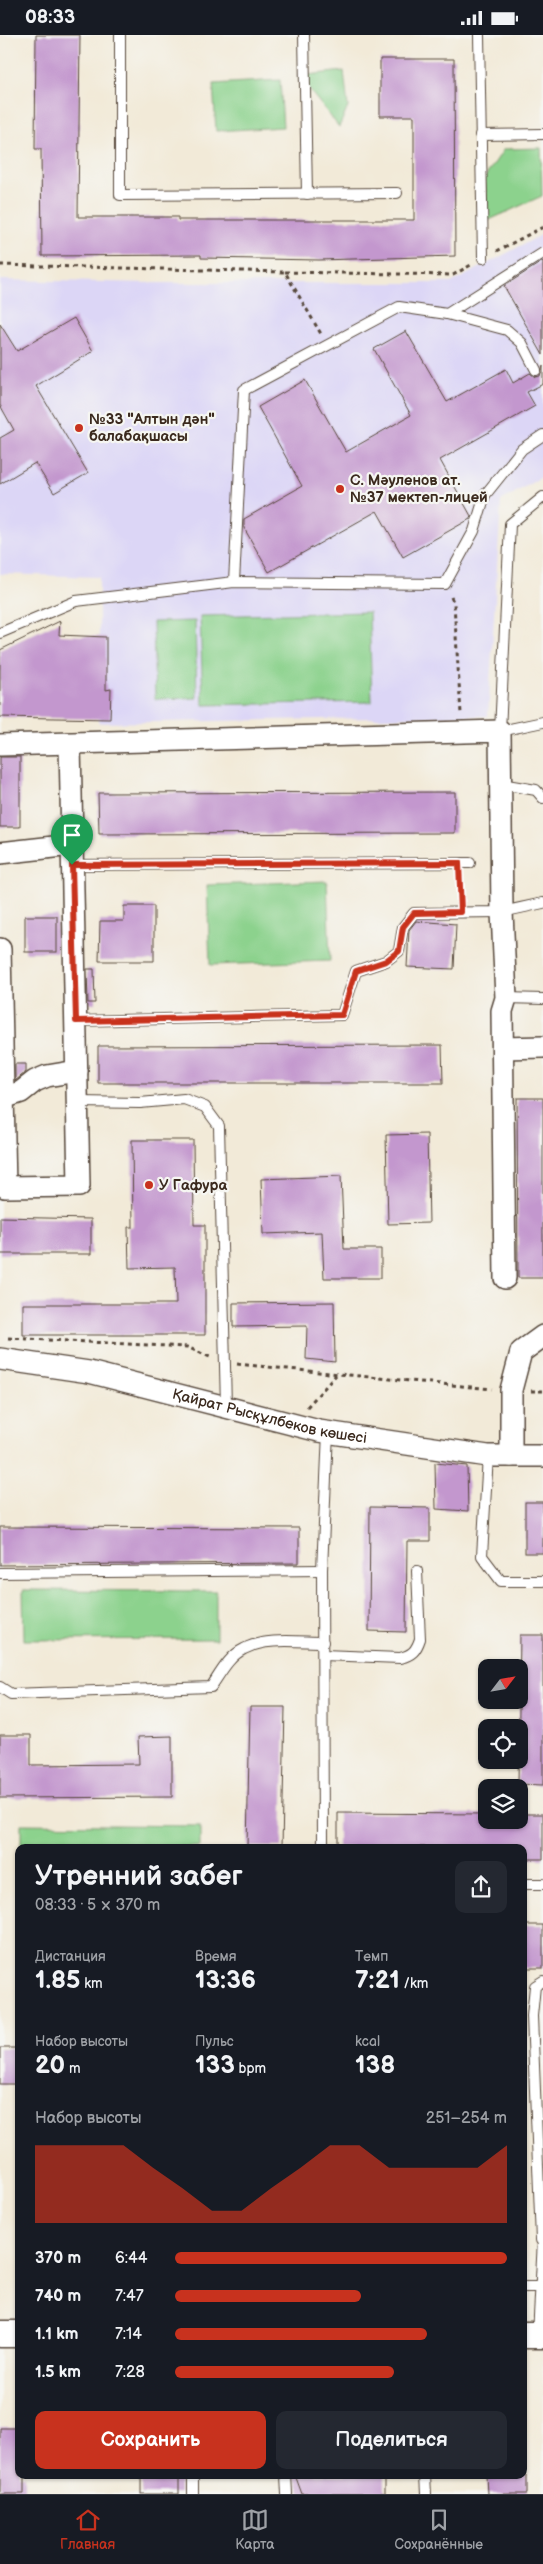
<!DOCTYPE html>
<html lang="ru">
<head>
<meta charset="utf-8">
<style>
  :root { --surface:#171b24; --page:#242831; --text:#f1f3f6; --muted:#9ea1a6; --line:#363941; --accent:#c8321e }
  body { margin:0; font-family:"Balsamiq Sans",sans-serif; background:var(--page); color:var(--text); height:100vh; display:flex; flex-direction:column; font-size:19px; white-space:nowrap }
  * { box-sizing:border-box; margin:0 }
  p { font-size:16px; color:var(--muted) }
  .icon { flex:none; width:28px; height:28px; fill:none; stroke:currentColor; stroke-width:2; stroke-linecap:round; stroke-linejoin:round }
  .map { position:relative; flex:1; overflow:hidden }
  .details { position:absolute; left:15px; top:1809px; width:512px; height:635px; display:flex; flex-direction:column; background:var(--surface); border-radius:10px; box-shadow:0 1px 4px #0004 }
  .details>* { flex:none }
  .needle { width:32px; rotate:59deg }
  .buttons { position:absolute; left:478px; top:1624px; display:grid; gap:10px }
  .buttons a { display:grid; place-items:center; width:50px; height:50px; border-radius:10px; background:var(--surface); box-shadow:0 1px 4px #0004; font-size:25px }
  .pin { position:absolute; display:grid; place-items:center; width:42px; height:42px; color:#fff; margin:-51px -21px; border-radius:50% 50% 50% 0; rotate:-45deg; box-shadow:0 0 5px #0007 }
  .pin .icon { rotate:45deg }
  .round { display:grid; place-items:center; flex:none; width:52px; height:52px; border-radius:10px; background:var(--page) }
  .summary { display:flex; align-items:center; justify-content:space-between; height:85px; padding:0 20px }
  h1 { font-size:28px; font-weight:600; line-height:38px }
  .metrics { display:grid; grid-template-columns:repeat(3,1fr); gap:8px; height:85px; padding:5px 20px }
  .metrics div { display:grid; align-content:center }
  .metrics b { font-size:25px; font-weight:600 }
  .metrics small { font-size:14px; font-weight:400 }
  .metrics p { font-size:14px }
  .chart { height:140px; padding:10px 20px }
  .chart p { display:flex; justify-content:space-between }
  .chart svg { width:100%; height:90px; margin-top:5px; fill:var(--accent); opacity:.7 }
  .primary-button { display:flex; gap:10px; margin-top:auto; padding:10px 20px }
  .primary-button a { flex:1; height:58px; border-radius:10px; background:var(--accent); color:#fff; font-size:20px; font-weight:600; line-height:58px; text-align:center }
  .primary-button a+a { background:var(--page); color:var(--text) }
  ul { padding:0 20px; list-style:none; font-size:16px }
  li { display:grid; grid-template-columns:80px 60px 1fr; align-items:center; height:38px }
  li i { height:12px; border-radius:6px; background:var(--accent) }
  .status { display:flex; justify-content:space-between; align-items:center; height:35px; padding:0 25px; background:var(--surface); direction:ltr }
  .status svg { height:14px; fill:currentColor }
  .menu { display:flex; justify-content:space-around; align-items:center; height:70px; border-top:1px solid var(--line); background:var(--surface); font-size:14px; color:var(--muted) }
  .menu a { display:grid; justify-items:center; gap:2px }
  .menu .on { color:var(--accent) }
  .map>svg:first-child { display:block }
  .built { fill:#dcd6f6 }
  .green { fill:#8cd28d; stroke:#647e56 }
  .building { fill:#c397ce }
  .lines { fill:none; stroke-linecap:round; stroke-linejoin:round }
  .service-casing { stroke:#56473a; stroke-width:12 }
  .minor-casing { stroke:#56473a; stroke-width:24 }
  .tertiary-casing { stroke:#56473a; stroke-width:29 }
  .path { stroke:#56473a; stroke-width:3; stroke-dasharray:4 4; stroke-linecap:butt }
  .service { stroke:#fff; stroke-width:10 }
  .minor { stroke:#fff; stroke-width:21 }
  .tertiary { stroke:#fff; stroke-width:26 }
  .route-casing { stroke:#fff; stroke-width:10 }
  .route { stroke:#c8321e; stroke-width:6 }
  .poi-dot { fill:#c8321e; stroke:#f6f6f2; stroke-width:2 }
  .labels { text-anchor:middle; stroke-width:4.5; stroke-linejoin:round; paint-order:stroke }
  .poi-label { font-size:15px; font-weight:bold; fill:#3b2a1e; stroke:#f6f6f2; text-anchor:start }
  .street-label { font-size:15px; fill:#3b2a1e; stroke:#f6f6f2 }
</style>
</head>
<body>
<div class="status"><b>08:33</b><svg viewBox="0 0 49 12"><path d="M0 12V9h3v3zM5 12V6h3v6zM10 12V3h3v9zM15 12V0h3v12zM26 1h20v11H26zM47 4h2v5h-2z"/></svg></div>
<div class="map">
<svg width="543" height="2459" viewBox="0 0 543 2459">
  <rect width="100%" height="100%" fill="#f6f6f2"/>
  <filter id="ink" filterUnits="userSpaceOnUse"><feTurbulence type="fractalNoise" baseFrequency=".02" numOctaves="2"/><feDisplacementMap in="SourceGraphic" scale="10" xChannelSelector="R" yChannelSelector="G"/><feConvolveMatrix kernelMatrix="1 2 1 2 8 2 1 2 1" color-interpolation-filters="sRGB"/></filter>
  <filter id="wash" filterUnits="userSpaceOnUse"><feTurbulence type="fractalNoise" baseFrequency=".0096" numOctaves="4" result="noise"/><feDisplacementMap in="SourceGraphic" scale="20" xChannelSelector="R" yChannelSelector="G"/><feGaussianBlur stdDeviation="1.12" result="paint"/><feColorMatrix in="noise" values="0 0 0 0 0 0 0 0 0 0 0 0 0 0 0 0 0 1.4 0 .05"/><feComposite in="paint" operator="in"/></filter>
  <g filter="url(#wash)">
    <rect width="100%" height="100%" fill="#f2ead8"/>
    <path class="built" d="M543,199V441L501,466L488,681L99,688V542L0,539V245L155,248H451Z"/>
    <g class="green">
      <path d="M344,36L348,72L339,92L298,41Z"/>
      <path d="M280,45L283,92L216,96L213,49Z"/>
      <path d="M541,113L542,161L487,186L485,142L504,114Z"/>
      <path d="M369,577L372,667L203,670L200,581Z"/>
      <path d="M195,586L197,663L155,664L153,587Z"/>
      <path d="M327,846L330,926L210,930L207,850Z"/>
      <path d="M23,1555L216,1556V1604L24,1605Z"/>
      <path d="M21,1789L200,1791V1812H21Z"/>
    </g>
    <g id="blocks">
      <g class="building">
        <path d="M36,0H80L78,182H178V185H414V81H380V24H454L455,221L319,225L201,223V220L42,221L41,114H35Z"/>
        <path d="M543,226V320L504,251Z"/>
        <path d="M74,283L93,316L36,351L88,438L54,458L35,428L0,449V403L14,395L0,370V289L17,316Z"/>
        <path d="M406,296L447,367L506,334L513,348L530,338L535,342L540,341L543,331V349L527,357L535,371L440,425L471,481L470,484L403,522L377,476L269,537L244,493V484L302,451L258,372L305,345L346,417L411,380L374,314Z"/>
        <path d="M60,586L59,600L106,602V655L111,654L110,684L0,682V615Z"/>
        <rect x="0" y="722" width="20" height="70"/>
        <path d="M455,757V798L99,799L98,758Z"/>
        <path d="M124,871H154V926H99L100,886H124Z"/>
        <rect x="25" y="881" width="32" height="36"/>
        <path d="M416,886L456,889L454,934L407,932L409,895Z"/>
        <path d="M87,934H94L95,968H88Z"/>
        <path d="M442,1010L443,1048H98V1011Z"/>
        <path d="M15,1029H26V1037L15,1046Z"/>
        <path d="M517,1063H543V1243H518Z"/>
        <path d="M427,1099L429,1188L388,1189L386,1100Z"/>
        <path d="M132,1105H193L194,1190H205V1300H23V1269H176L175,1232L129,1233L128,1192H133Z"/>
        <path d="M341,1141L344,1214H381V1243H324L322,1197L263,1199L261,1144Z"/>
        <path d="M0,1182L91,1184V1219H0Z"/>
        <path d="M334,1267L335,1327L306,1324L307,1291L233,1292V1268Z"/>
        <path d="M435,1428L467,1431L468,1476L436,1474Z"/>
        <rect x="525" y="1467" width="18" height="51"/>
        <path d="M370,1472L430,1473V1506H407L406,1597L369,1596Z"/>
        <path d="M0,1492L299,1493V1528L0,1530Z"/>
        <path d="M520,1600H543V1750L518,1749Z"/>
        <path d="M250,1672H285L282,1812H247Z"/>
        <path d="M0,1700H31V1730L139,1729L138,1702L172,1701V1762L0,1763Z"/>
        <path d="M338,1778L486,1779V1785H519V1779H543V1824H524V1812H338Z"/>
        <rect x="524" y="1890" width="19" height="43"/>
        <rect x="0" y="2013" width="19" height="36"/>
        <path d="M0,2393H19V2440H24V2459H0Z"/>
        <rect x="141" y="2440" width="38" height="19"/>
        <path d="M295,2440H385V2459H302Z"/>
        <path d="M486,2440H527V2459H487Z"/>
      </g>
    </g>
  </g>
  <g filter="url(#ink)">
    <use href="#blocks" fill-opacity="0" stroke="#56473a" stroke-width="1"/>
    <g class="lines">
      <g class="service-casing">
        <g id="service">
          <path d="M120,0V160L397,158"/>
          <path d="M304,0L307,159"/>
          <path d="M479,0L483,223"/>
          <path d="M480,100L543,99"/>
          <path d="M447,279L507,295L522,308L536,335"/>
          <path d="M543,462L510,489L500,696L543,687"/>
          <path d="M234,547L244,355L399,272L447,279L543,218"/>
          <path d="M0,598L76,566L234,547L445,549L474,496L485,460L522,414L543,400"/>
          <path d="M501,749L536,755L543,763"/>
          <path d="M72,830L470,828"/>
          <path d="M506,963L543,964"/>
          <path d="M76,986L342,980L356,936L386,926L399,916L403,892L414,878L502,877L543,868"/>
          <path d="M78,1067L140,1068L184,1064L205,1072L219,1091L226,1371"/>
          <path d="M488,1421L482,1521L501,1546H543"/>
          <path d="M0,1538L322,1535"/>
          <path d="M323,1620L400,1623C412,1620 416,1616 420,1604L417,1536"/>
          <path d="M0,1652L11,1659L211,1652C220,1639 229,1621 244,1614C266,1602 299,1607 323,1607"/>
          <path d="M323,1812L322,1535L328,1397"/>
          <path d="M524,1849H543"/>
          <path d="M541,2205L532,1981L535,1951L543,1946"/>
          <path d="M524,2252H540"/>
          <path d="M538,2300L543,2205"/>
          <path d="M193,2440V2459"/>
          <path d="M286,2440L287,2459"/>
          <path d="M425,2440L426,2459"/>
        </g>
      </g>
      <g class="minor-casing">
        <g id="minor">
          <path d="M0,710L500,696L502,877L506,963L502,976L505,1243"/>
          <path d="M0,818L72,810"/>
          <path d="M0,914L5,1152L79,1151L70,709"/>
          <path d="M503,1013L543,1012"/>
          <path d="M3,1063L21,1057L35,1046L47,1041L77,1036"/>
          <path id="s1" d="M0,1324L89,1337L319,1396L488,1421H543"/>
          <path d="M511,1421V1355L521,1317L543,1301"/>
        </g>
      </g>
      <g class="tertiary-casing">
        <g id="tertiary">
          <path d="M0,2299H19"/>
          <path d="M524,2300H543"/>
        </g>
      </g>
      <g class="path">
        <path d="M497,216L543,192"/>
        <path d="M0,230L285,237L321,299"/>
        <path d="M285,237L453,240L471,230"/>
        <path d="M451,562L454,569L461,679"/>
        <path d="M459,841L460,865"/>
        <path d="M8,1303L187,1312L212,1323"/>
        <path d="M237,1329L492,1354"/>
        <path d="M531,1356H543"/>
        <path d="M307,1372L336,1340"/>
      </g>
      <use href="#service" class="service"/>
      <use href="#minor" class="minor"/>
      <use href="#tertiary" class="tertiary"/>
    </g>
  </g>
  <g class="lines" filter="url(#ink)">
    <g class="route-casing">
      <path id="route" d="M459,828L461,877L414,878L403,892L399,916L386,926L356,936L342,980L76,986L72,830Z"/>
    </g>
    <use href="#route" class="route"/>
  </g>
  <g class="poi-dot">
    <circle cx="79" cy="393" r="5"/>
    <circle cx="340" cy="454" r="5"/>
    <circle cx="149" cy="1150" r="5"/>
  </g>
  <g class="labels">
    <g class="poi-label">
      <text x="89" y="389">№33 "Алтын дән"<tspan x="89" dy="17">балабақшасы</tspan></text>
      <text x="350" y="450">С. Мәуленов ат.<tspan x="350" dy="17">№37 мектеп-лицей</tspan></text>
      <text x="159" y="1155">У Гафура</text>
    </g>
    <g class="street-label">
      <text dy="5" stroke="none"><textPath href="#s1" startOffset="276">Қайрат Рысқұлбеков көшесі</textPath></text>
    </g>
  </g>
</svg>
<div class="buttons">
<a><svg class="needle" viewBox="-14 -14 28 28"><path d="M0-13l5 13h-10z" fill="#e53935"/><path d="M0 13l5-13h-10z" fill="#9ea1a6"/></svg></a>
<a><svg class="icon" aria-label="locate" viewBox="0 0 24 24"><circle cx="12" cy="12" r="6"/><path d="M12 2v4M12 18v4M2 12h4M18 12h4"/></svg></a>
<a><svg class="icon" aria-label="layers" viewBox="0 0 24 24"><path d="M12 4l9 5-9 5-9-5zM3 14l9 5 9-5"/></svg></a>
</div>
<div class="pin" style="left:72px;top:830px;background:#1e9e55"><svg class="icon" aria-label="arrive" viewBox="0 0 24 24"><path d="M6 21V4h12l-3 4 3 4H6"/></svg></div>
<section class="details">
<div class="summary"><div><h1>Утренний забег</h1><p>08:33 · 5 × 370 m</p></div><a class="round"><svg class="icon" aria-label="share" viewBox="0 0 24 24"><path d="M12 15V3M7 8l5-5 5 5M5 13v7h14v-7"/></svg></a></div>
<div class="metrics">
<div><p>Дистанция</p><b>1.85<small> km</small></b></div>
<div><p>Время</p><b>13:36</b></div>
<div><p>Темп</p><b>7:21<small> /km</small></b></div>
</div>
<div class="metrics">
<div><p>Набор высоты</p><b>20<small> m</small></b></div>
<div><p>Пульс</p><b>133<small> bpm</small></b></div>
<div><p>kcal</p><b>138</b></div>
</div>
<div class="chart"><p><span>Набор высоты</span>251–254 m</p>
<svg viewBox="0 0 160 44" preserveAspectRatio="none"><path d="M0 44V6L10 6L20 6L30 6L40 17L50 27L60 38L70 38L80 27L90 17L100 6L110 6L120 17L130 17L140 17L150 17L160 6V44z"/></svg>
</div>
<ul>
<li><b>370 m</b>6:44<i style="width:100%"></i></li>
<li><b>740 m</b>7:47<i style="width:56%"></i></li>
<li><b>1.1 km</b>7:14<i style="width:76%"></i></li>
<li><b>1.5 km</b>7:28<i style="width:66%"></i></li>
</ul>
<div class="primary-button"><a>Сохранить</a><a>Поделиться</a></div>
</section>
</div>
<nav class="menu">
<a class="on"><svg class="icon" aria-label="home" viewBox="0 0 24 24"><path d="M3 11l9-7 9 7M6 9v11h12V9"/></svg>Главная</a>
<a><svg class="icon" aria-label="map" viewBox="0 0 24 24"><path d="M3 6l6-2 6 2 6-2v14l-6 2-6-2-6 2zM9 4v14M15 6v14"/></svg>Карта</a>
<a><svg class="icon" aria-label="saved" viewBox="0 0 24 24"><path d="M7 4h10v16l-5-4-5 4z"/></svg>Сохранённые</a>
</nav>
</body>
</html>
